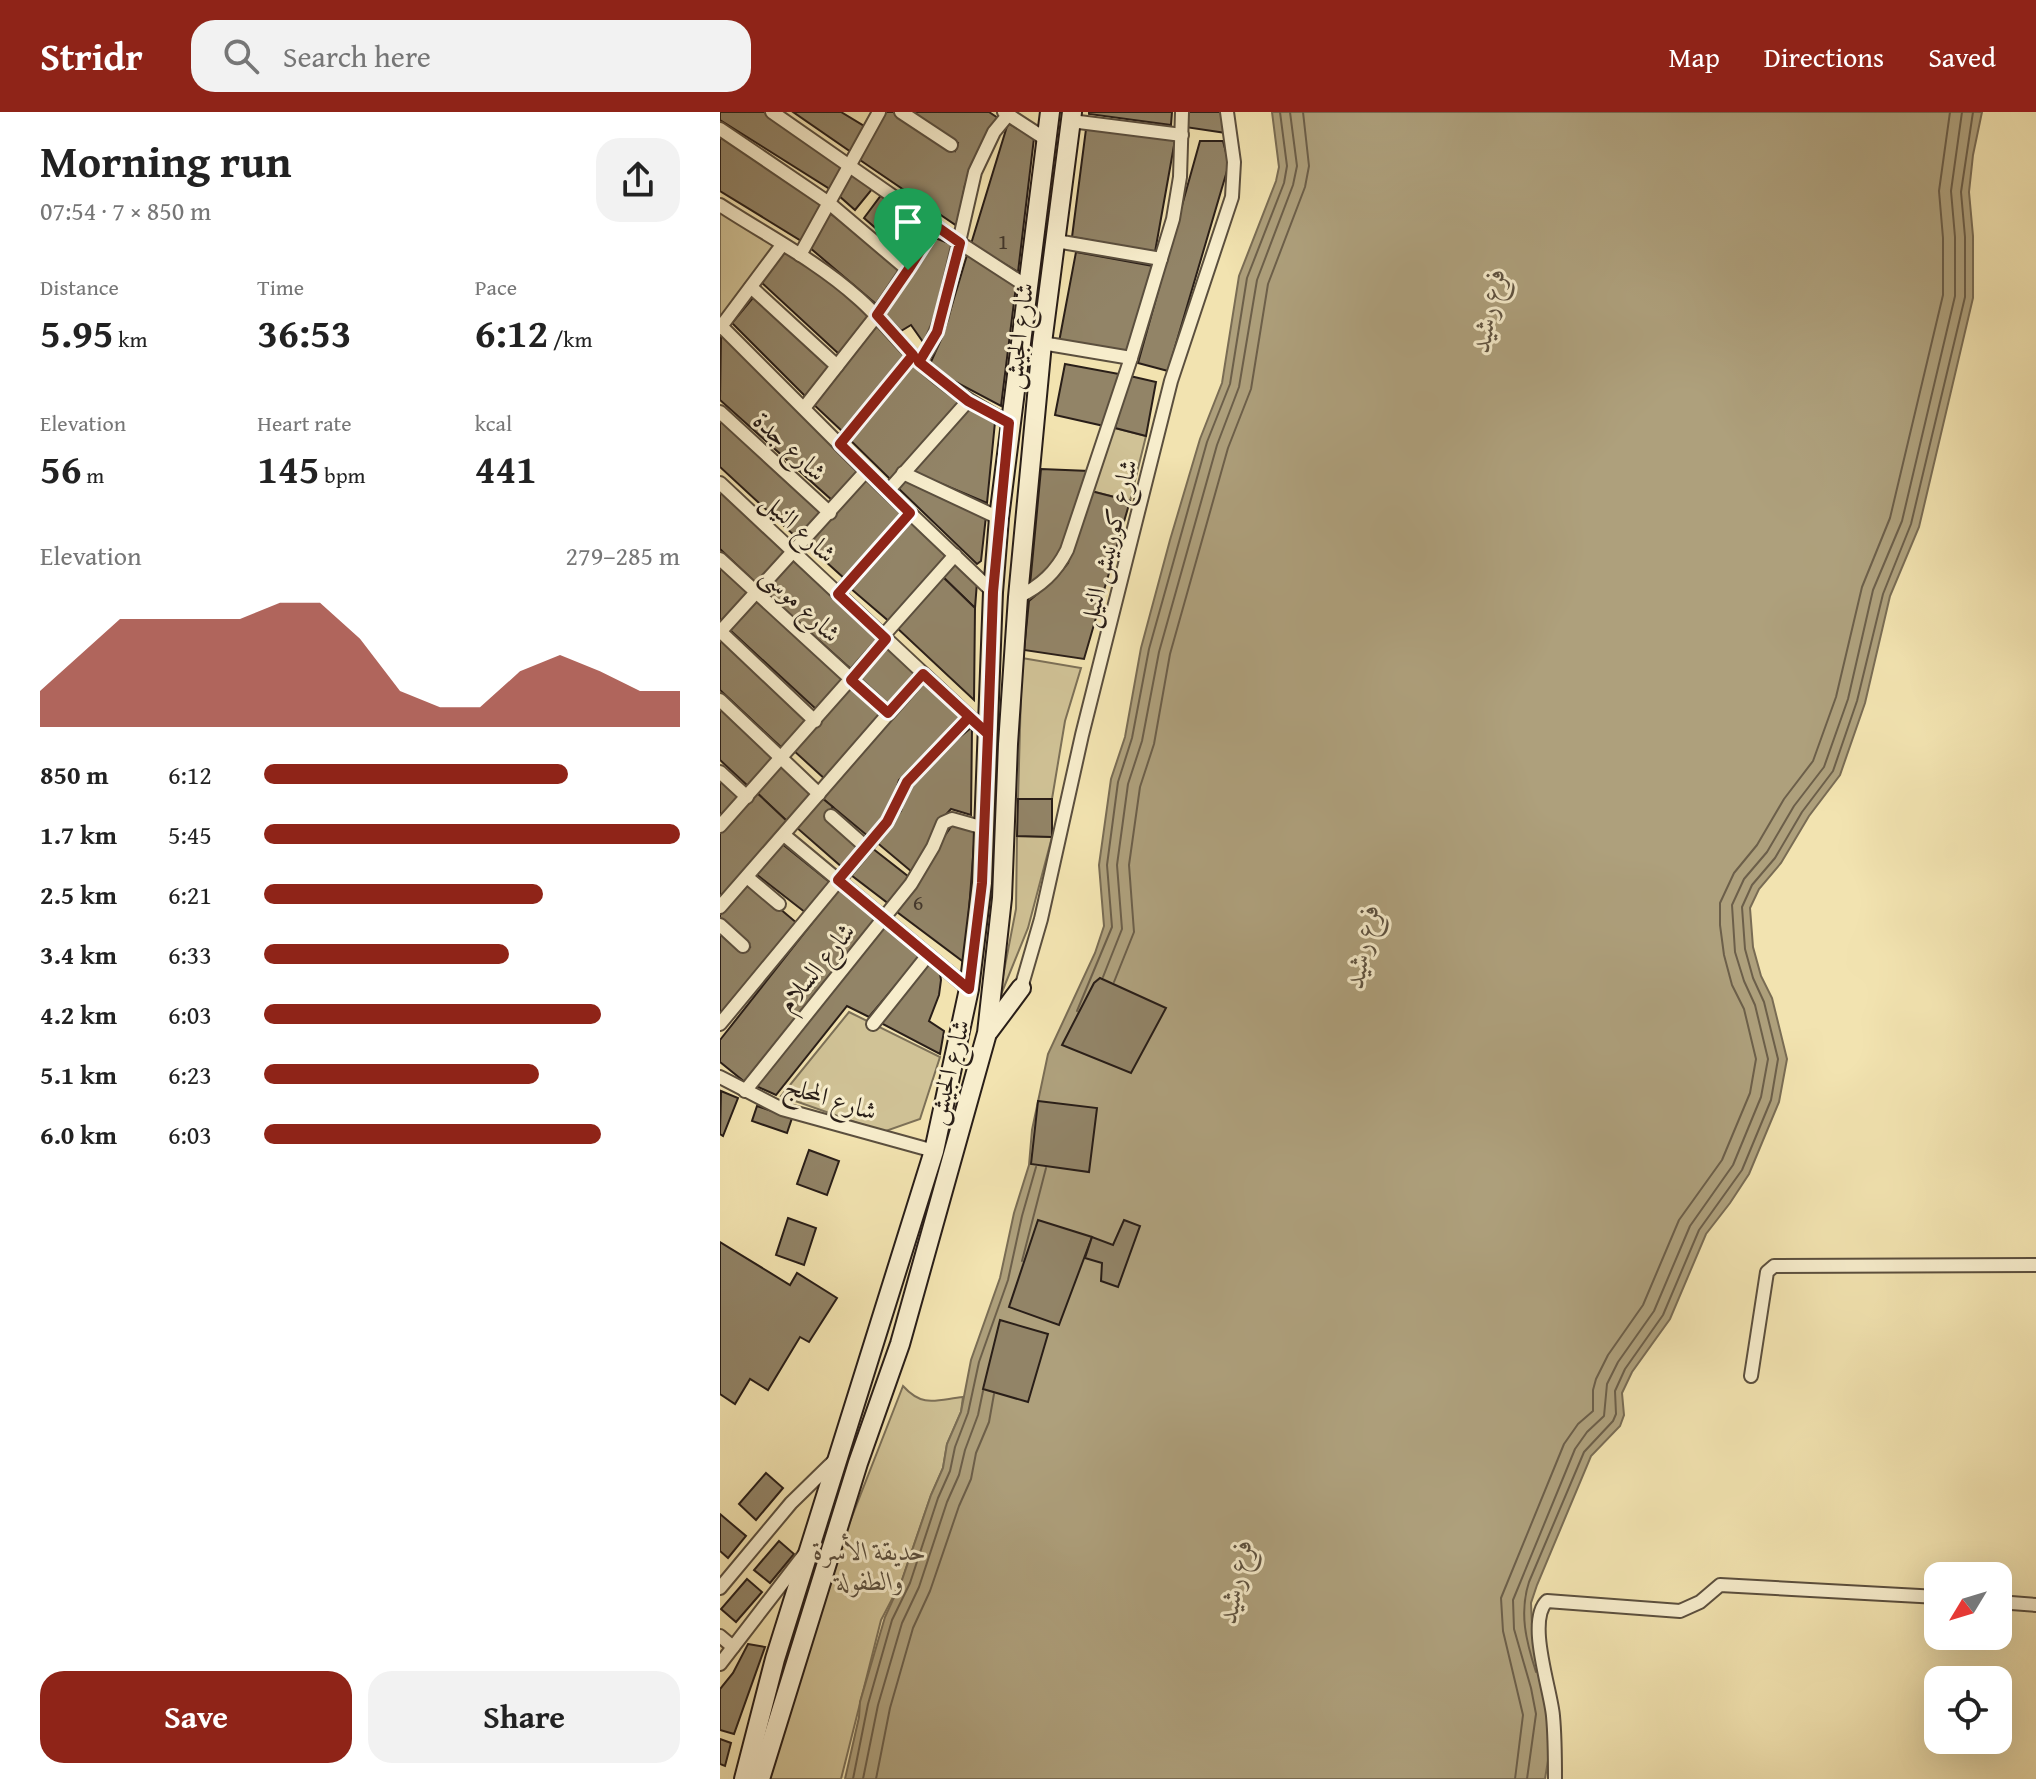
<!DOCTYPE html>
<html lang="en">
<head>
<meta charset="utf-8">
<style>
  :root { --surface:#fff; --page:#f2f2f2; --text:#222; --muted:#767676; --accent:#8f2418 }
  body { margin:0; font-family:"Gentium Book Plus",Amiri,serif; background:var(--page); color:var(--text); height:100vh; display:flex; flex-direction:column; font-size:30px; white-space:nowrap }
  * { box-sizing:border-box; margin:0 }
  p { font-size:26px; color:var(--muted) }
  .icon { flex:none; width:44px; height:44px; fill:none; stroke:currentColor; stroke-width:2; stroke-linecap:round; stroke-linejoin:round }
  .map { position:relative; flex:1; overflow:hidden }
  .sheet { display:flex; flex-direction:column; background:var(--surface); width:720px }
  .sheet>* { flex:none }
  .needle { width:52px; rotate:232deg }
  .fabs { position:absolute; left:1204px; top:1450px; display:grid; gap:16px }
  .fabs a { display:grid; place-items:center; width:88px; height:88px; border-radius:16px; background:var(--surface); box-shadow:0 8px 32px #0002; font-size:40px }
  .pin { position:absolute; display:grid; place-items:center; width:68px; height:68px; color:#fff; margin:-82px -34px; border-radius:50% 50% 50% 0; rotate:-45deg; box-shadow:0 0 8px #0007 }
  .pin .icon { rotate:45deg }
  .round { display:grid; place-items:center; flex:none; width:84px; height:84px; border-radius:24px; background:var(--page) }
  .overview { display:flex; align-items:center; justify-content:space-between; height:136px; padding:0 40px }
  h1 { font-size:44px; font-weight:700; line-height:60px }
  .stats { display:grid; grid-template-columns:repeat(3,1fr); gap:12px; height:136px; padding:8px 40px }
  .stats div { display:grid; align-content:center }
  .stats b { font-size:40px; font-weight:700 }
  .stats small { font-size:22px; font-weight:400 }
  .stats p { font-size:22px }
  .chart { height:224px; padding:16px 40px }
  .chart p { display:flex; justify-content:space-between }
  .chart svg { width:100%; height:144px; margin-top:8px; fill:var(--accent); opacity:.7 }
  .primary-button { display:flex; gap:16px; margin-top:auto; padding:16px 40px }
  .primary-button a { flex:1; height:92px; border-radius:24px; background:var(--accent); color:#fff; font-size:32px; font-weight:700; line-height:92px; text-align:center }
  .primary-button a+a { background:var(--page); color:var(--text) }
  ul { padding:0 40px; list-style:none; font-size:26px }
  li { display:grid; grid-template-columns:128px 96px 1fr; align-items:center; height:60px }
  li i { height:20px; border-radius:10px; background:var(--accent) }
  header { display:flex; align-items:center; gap:48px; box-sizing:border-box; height:112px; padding:0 40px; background:var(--accent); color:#fff }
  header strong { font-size:38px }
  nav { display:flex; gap:44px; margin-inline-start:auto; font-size:28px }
  .search { width:560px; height:72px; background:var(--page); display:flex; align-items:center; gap:20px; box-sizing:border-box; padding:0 28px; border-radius:24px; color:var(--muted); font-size:30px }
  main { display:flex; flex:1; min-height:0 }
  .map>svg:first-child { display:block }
  .green { fill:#d0c296; stroke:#7c7057; stroke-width:2 }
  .water { fill:#aea07c; stroke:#796c54; stroke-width:2 }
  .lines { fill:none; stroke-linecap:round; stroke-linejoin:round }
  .shore { stroke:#6c5f4a; stroke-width:2 }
  .building { fill:#928467; stroke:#291e18; stroke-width:2 }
  .street-casing { stroke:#5b4f3e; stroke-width:16 }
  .secondary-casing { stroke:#291e18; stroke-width:22 }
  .street { stroke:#f7edcc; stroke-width:12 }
  .secondary { stroke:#f7edcc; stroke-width:18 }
  .route-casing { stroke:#fff; stroke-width:16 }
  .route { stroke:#8f2418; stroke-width:10 }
  .labels { text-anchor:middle; stroke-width:6; stroke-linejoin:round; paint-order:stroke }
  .number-label { font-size:22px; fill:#43382c }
  .street-label { font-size:26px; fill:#291e18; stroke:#f7edcc }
  .park-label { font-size:26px; font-style:italic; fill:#5b4f3e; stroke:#f7edcc }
  .water-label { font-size:28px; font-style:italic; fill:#5e5240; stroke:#f7edcc }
</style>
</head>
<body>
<header>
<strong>Stridr</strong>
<div class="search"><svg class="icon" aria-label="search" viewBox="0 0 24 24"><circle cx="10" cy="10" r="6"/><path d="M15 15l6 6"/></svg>Search here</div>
<nav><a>Map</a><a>Directions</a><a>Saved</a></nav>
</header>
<main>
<section class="sheet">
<div class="overview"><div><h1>Morning run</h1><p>07:54 · 7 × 850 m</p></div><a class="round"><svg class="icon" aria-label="share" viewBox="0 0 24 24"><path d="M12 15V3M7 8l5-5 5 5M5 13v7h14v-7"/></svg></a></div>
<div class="stats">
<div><p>Distance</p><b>5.95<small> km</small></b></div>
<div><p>Time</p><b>36:53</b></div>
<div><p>Pace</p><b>6:12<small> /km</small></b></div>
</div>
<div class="stats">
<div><p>Elevation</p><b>56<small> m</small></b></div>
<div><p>Heart rate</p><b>145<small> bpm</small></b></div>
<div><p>kcal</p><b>441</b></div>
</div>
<div class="chart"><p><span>Elevation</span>279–285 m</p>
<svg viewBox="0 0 160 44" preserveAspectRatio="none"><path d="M0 44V33L10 22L20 11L30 11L40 11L50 11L60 6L70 6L80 17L90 33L100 38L110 38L120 27L130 22L140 27L150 33L160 33V44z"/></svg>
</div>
<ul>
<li><b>850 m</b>6:12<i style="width:73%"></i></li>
<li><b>1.7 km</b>5:45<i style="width:100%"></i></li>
<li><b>2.5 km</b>6:21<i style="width:67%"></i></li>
<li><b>3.4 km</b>6:33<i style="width:59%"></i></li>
<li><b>4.2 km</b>6:03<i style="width:81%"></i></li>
<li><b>5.1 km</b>6:23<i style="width:66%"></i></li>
<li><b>6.0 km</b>6:03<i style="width:81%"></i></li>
</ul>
<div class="primary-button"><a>Save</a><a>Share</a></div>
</section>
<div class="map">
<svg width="1316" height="1667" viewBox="0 0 1316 1667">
  <rect width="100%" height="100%" fill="#f2e3b0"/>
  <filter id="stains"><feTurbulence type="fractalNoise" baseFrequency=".0025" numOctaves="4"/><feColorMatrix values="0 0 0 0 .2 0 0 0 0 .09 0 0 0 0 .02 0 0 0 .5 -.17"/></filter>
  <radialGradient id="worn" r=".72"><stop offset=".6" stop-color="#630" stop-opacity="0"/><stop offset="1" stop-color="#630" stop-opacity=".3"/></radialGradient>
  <g class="green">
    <path d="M0,96L58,132L0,208Z"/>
    <path d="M387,314L426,324L410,389L371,379Z"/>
    <path d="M302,546L361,556L345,609L332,687H298Z"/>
    <path d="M297,724L332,725L308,816L278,890L296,797Z"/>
    <path d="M129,900L220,945L200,1007L163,1020L61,984Z"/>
    <path d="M183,1274C203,1296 216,1288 243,1285L241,1300L227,1332L223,1356L211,1383L182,1468L161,1508L121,1667H50L106,1471Z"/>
  </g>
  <path class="water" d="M552,0H1262L1253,43L1249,80L1253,124V186L1199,415L1170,484L1145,591L1120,663L1089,704L1061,751L1039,777L1030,796L1033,835L1041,864L1052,886L1067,947L1059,990L1029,1062L1010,1091L986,1122L950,1207L912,1260L902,1281L904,1303L900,1314L871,1344L817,1473L811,1491L812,1514L831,1630L825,1667H125L139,1605L140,1590L165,1505L182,1468L211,1383L223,1356L227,1332L241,1300L251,1248L280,1166L294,1101L309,1053L312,1018L328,942L375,841L384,814L379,753L391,667L405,625L421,536L450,428L480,327L502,271L519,164L556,69L559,55Z"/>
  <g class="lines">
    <g class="shore">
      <path d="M383,865L402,817L397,753L408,672L422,629L439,540L497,333L519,275L537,168L573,73L577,54L570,0"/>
      <path d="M394,870L414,820L409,753L420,675L434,632L450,542L508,336L531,277L548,172L585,75L589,54L583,0"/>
      <path d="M357,899L392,815L387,753L398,670L412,626L429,537L487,330L510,272L527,166L564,71L567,54L560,0"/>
      <path d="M302,1149L326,1056"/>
      <path d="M816,1560C806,1529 799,1501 809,1470L864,1340L893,1309L896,1302L895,1279L905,1257L943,1203L979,1118L1022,1058L1051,988L1058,947L1044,890L1033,866L1025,837L1022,795L1032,773L1055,746L1082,700L1113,659L1137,589L1163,482L1191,412L1245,185V125L1241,80L1253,0"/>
      <path d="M133,1667L148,1592L172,1508L190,1471L218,1386L230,1359L235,1335L248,1301L259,1250L288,1168L302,1104L316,1055"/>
      <path d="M143,1667L158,1593L182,1511L199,1475L227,1390L239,1363L245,1338L258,1303L263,1279"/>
      <path d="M156,1667L170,1596L193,1516L210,1479L239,1394L251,1367L256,1341L269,1310L274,1282"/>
      <path d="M795,1667L803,1603L783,1519L781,1486L844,1332L858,1312L873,1299V1278L876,1267L888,1243L923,1193L959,1108L1002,1048L1030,981L1036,947L1024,897L1012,873L1004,843L1000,813V791L1014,761L1037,733L1064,687L1093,649L1116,585L1142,475L1170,406L1223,183V126L1219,79L1230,0"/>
      <path d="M807,1667L816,1602L811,1576L794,1517L793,1488L855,1337L867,1320L884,1304L887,1272L898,1250L934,1199L970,1114L1013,1053L1041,985L1048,947L1035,893L1024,869L1015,840L1012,793L1024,767L1047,740L1074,694L1104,655L1128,587L1153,478L1182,409L1235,184V125L1231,79L1242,0"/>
    </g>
  </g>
  <g class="building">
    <path d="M0,0H46L125,56L113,79L0,8Z"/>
    <path d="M73,0H121L144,14L131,40Z"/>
    <path d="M164,0H175L235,39L238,31L193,0H269L278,6L260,38L245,73L237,114L137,46Z"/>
    <path d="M369,0H452L451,13L369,2Z"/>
    <path d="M466,0H503L506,21L465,15Z"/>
    <path d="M288,11L314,26L298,160L251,132Z"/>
    <path d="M366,17L455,28L435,140L352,125Z"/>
    <path d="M0,24L103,93L83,130L0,79Z"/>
    <path d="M480,29H503L509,52L448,259L418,251Z"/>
    <path d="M133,61L153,76L135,98L118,83Z"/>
    <path d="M162,82L210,117L189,145L144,106Z"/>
    <path d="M110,101L181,158L156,192L89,135Z"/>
    <path d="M215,126L234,133L208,230H203L191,213L181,219L161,198Z"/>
    <path d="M61,140L79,146L152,202L120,243L42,171Z"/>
    <path d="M356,140L433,154L410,241L339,230Z"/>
    <path d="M247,143L296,174L281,294L230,267L210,252L223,223Z"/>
    <path d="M36,182L112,255L88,287L12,211Z"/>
    <path d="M156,206L190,243L123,320L92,291Z"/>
    <path d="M1,222L141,358L113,389L0,288Z"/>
    <path d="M193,249L242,289L172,369L127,325Z"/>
    <path d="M345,252L399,262L384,314L335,303Z"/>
    <path d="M410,264L436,270L426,324L395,316Z"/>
    <path d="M250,294L275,310L267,391L191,359Z"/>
    <path d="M0,305L105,399L77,426L0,355Z"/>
    <path d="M321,357L369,359L343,434L337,447L310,473Z"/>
    <path d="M146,366L183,401L125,467L85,431Z"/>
    <path d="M184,368L266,404L261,449L257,452L177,375Z"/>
    <path d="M0,376L67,440L37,472L0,437Z"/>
    <path d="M371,379L410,389L364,547L304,538L309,489L336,466L348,451Z"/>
    <path d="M189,407L229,445L171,511L130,476Z"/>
    <path d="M74,447L161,525L132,558L45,480Z"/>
    <path d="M237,451L257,470L255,496L223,465Z"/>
    <path d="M0,452L30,480L2,511L0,510Z"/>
    <path d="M223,465L255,496L254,588L176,515Z"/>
    <path d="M38,488L124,565L97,598L10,518Z"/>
    <path d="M0,526L88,606L62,636L0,578Z"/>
    <path d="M164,533L198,563L169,594L138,566Z"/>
    <path d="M204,568L244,606L179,668L172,691L149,725L102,686Z"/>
    <path d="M129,572L165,604L106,668L73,638Z"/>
    <path d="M0,595L55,647L29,675L0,648Z"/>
    <path d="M252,615L251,703L231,697L221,708L192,760L155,729L181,699L189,667Z"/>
    <path d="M60,651L94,683L69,711L35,679Z"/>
    <path d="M0,665L21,684L0,706Z"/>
    <path d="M35,679L69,711L0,788V717Z"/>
    <path d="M102,686L113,695L105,704L141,734L123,756L76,715Z"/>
    <path d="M298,687H332V725L297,724Z"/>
    <path d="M233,712L255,719L245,851L173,797Z"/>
    <path d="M61,731L112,772L86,801L36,762Z"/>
    <path d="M152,736L189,765L169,792L131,763Z"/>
    <path d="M27,769L78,812L0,905V819L26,839L30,835L0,806V803Z"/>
    <path d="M119,777L158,808L26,971L0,950V928Z"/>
    <path d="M165,814L201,843L149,905L127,894L56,983L36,974Z"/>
    <path d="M207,847L219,855L221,868L219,883L209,909L224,919L220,942L157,909Z"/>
    <path d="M380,866L446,896L411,961L342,933L374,871Z"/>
    <path d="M1,979L18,986L3,1024L0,1022Z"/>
    <path d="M318,989L377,996L369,1060L311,1052Z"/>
    <path d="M37,994L72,1006L67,1021L32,1009Z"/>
    <path d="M89,1038L119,1049L107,1083L77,1072Z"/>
    <path d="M68,1106L96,1116L84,1153L56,1143Z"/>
    <path d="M318,1108L372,1125L339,1213L289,1195Z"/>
    <path d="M404,1108L420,1114L398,1175L381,1169L382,1151L365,1146L372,1125L393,1133Z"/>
    <path d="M0,1130L70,1173L77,1161L117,1186L89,1230L80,1225L48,1278L30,1267L15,1292L0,1282Z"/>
    <path d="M280,1208L328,1222L308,1290L263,1277Z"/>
    <path d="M46,1361L63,1376L36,1408L19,1392Z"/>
    <path d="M0,1402L26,1424L8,1446L0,1439Z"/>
    <path d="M59,1429L74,1442L50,1471L34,1458Z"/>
    <path d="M27,1467L42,1480L16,1510L1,1497Z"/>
    <path d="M28,1532L45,1535L14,1622L0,1618V1577L13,1561Z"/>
    <path d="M0,1627L11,1631L5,1654L0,1652Z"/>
  </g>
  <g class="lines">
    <g class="street-casing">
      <g id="street">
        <path d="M52,0L240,131L308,175"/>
        <path d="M181,0L231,33"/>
        <path d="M284,0L327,28"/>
        <path d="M351,9L462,23"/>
        <path d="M0,17L109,91L188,158"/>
        <path d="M0,93C46,123 97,149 138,186C160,205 177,228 198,248C225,275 256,293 289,311"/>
        <path d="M336,129L441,147"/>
        <path d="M80,143L159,0"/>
        <path d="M31,175L117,254"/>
        <path d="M1,214L146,359L273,480"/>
        <path d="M0,216L62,133"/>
        <path d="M322,231L411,246"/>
        <path d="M199,250L209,236L222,204L255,60L274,20L288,3"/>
        <path d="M84,296L157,203L216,114"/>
        <path d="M0,300L110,401"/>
        <path d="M120,332L193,243"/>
        <path d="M183,361L279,406"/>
        <path d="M0,371L268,622"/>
        <path d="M168,379L248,289"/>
        <path d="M0,447L168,601"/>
        <path d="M118,482L190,401"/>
        <path d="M298,485C321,474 336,460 347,438L411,246L453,107L460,65L462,0"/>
        <path d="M0,519L95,609"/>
        <path d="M0,520L146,359"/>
        <path d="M163,524L235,443"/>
        <path d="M0,588L99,682"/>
        <path d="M0,660L27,685"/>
        <path d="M111,704L146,735"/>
        <path d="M0,714L166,527"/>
        <path d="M64,723L249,877"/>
        <path d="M27,765L59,792"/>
        <path d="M0,795L203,562"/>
        <path d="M0,813L23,834"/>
        <path d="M301,876L321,807L362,623L451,269L512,85L514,50L507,0"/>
        <path d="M0,912L167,710L187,670L249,605"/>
        <path d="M153,912L208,843"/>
        <path d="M0,965L62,997L214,1039"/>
        <path d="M25,979L191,772L213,735L223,711L232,707L264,716"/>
        <path d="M1031,1264L1047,1160L1054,1154L1316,1153"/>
        <path d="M0,1476L71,1391L115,1348"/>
        <path d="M1278,1490L1316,1493"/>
        <path d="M0,1524L13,1535"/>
        <path d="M0,1552L84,1443"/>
        <path d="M835,1667C835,1646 835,1625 833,1604C831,1578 806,1509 827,1489L960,1499L980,1490L1000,1473L1218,1485"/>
      </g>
    </g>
    <g class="secondary-casing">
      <g id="secondary">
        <path d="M269,919L301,876"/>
        <path d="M24,1667L55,1547L214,1039L249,877L262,771L273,480L279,406L330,0"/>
        <path d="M40,1667L138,1351L180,1232L267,921L282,786L288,632L298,485L322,231L352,0"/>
      </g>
    </g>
    <use href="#street" class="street"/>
    <use href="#secondary" class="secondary"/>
  </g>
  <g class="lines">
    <g class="route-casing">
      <path id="route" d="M188,158L157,203L193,243L120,332L190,401L118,482L166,527L131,568L168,601L203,562L268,622L262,771L249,877L118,768L167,710L187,670L249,605L268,622L273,480L289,311L248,289L199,250L217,220L240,131L216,114L188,158"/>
    </g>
    <use href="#route" class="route"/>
  </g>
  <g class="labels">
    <g class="number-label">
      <text x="283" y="137">1</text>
      <text x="198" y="798">6</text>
    </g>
    <g class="street-label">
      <text transform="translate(298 224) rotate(-83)" y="9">شارع الجيش</text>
      <text transform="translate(70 334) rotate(43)" y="9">شارع جدة</text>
      <text transform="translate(79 415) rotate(43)" y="9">شارع النيل</text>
      <text transform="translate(388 431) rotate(-76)" y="9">شارع كورنيش النيل</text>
      <text transform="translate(81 492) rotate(43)" y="9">شارع موسى</text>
      <text transform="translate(96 855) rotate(-51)" y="9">شارع السلام</text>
      <text transform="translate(228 960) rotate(-76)" y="9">شارع الجيش</text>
      <text transform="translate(111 986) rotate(17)" y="9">شارع المحلج</text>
    </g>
    <g class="park-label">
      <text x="150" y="1448">حديقة الأسرة<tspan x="150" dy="30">والطفولة</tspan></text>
    </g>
    <g class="water-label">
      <text transform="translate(767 198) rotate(-79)" y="10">فرع رشيد</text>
      <text transform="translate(641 834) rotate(-79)" y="10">فرع رشيد</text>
      <text transform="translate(514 1469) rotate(-79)" y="10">فرع رشيد</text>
    </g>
  </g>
  <rect width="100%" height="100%" filter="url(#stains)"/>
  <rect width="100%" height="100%" fill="url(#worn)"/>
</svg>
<div class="fabs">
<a><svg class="needle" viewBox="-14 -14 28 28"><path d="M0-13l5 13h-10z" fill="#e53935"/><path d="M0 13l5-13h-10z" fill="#767676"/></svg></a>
<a><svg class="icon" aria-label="locate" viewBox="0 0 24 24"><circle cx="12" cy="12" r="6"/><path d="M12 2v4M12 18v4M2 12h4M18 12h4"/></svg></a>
</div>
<div class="pin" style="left:188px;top:158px;background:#1e9e55"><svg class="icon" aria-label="arrive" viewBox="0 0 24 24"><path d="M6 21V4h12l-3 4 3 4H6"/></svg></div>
</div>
</main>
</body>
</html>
